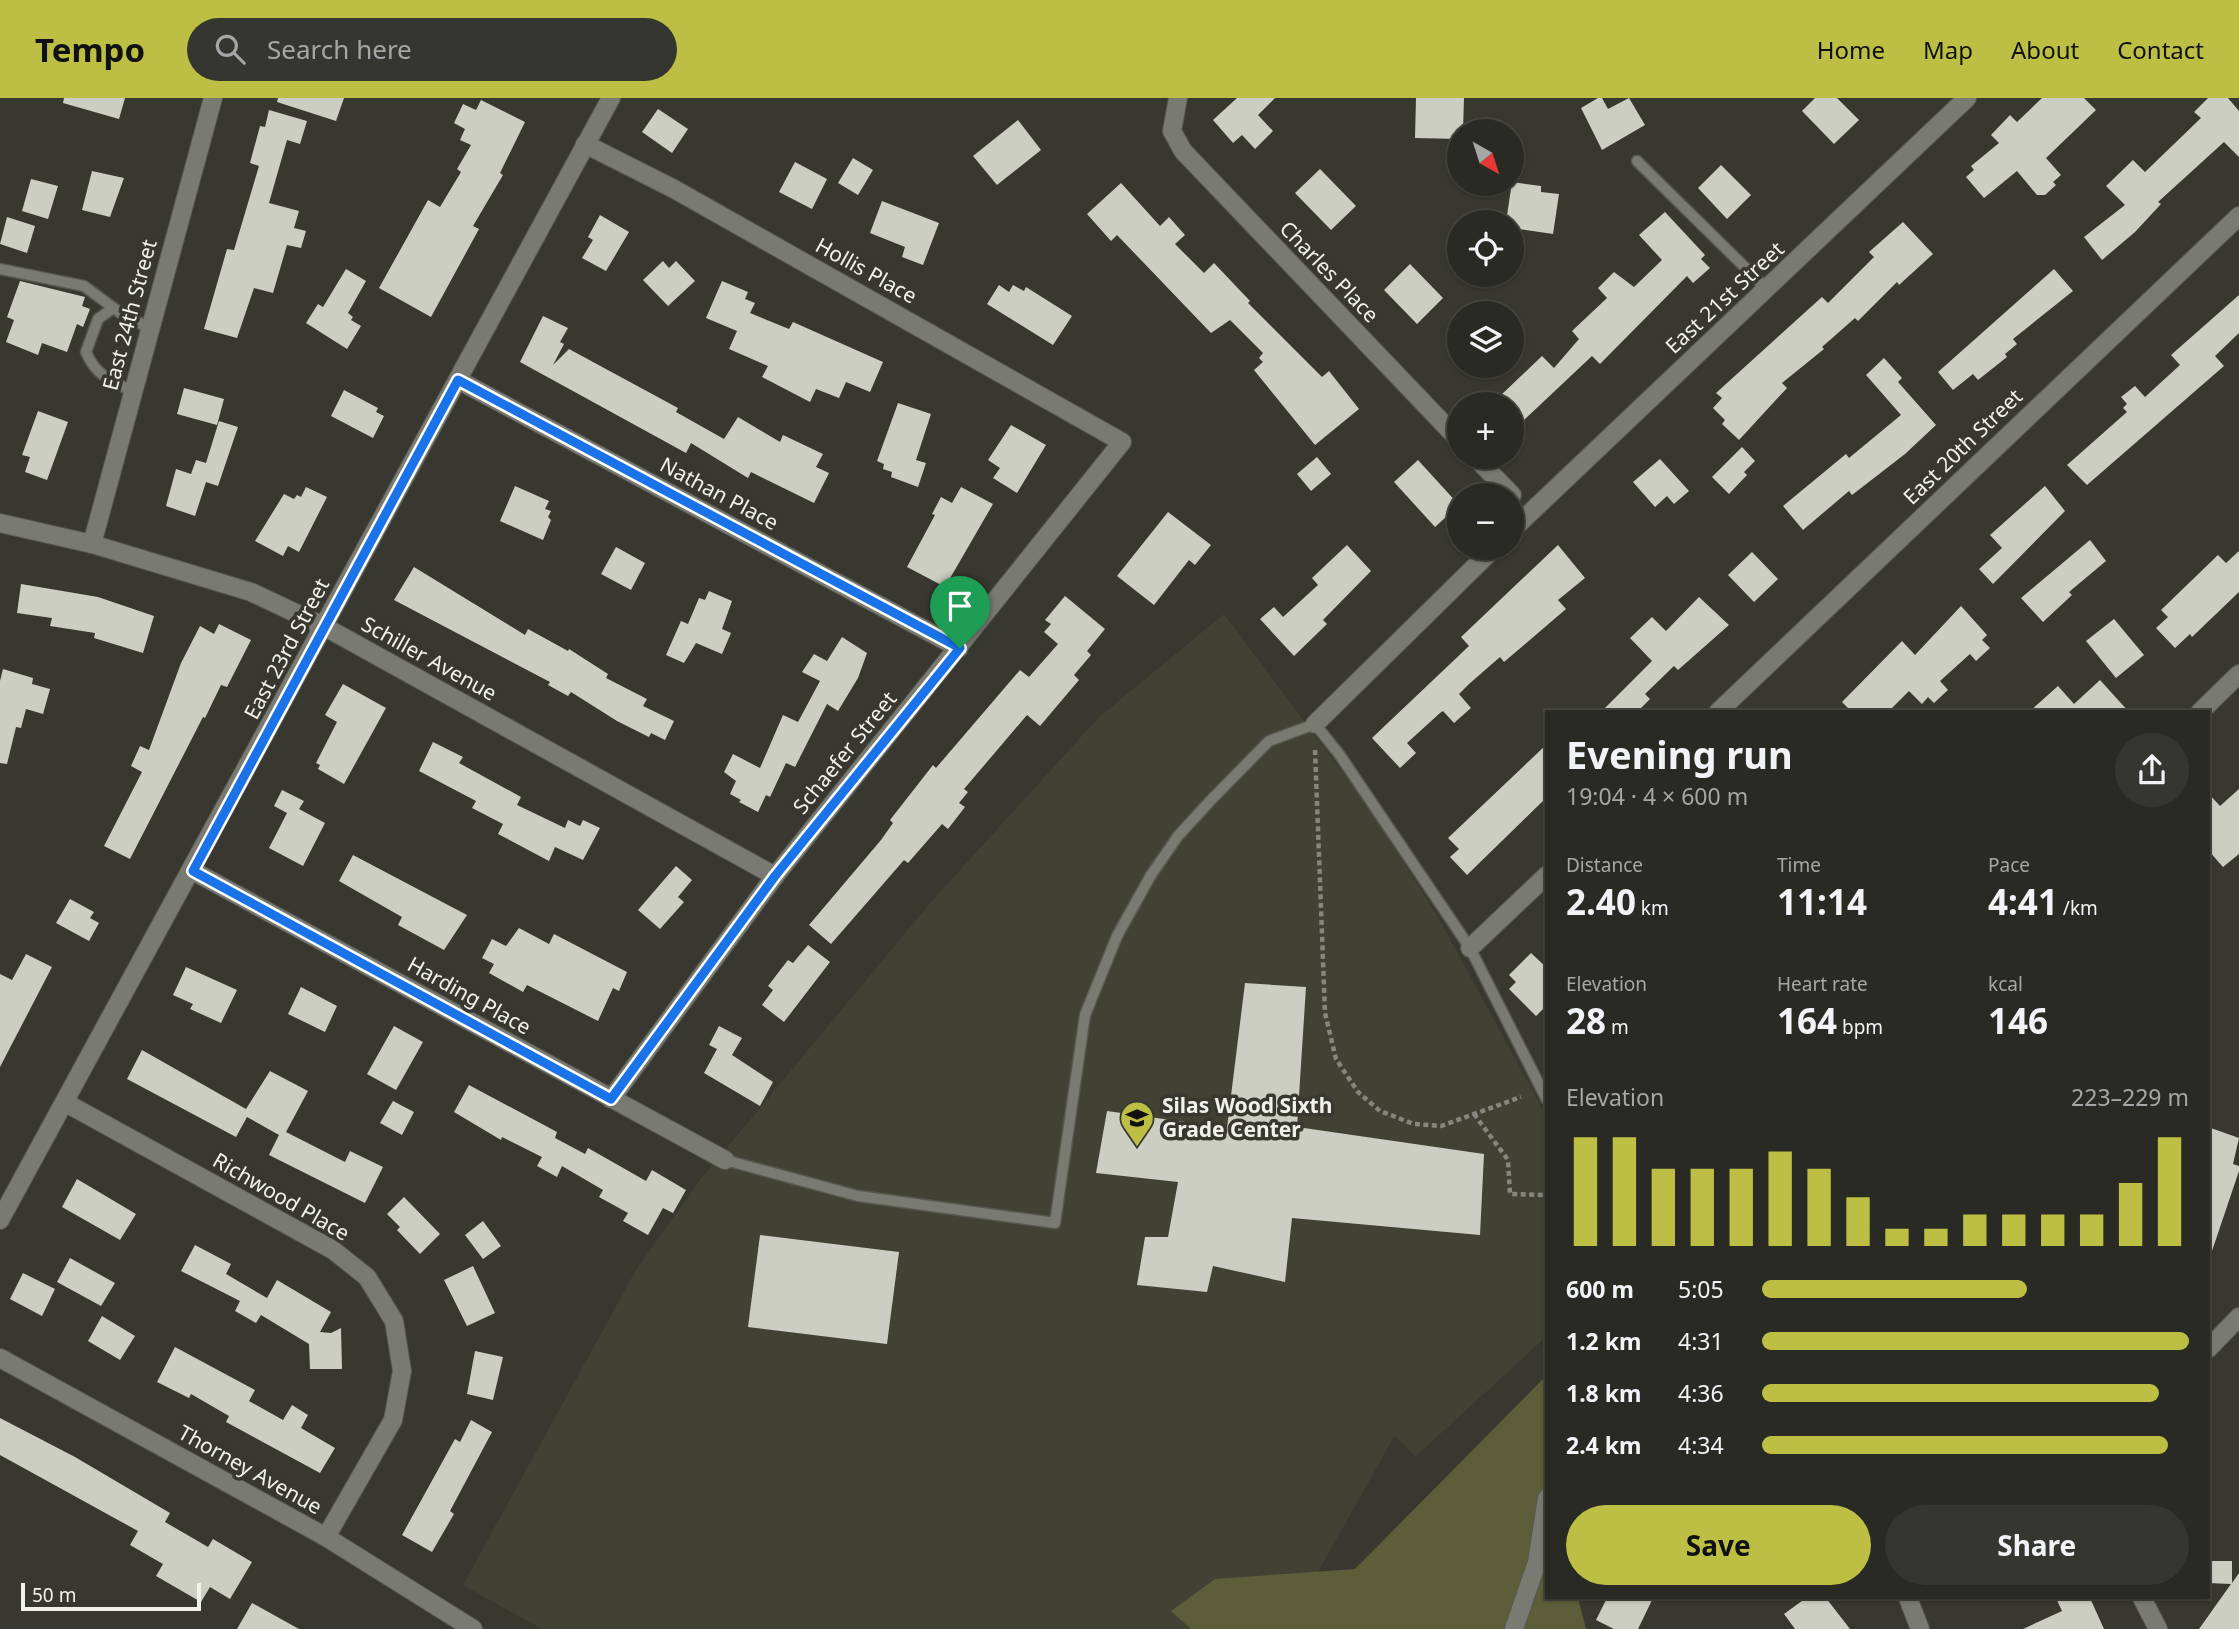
<!DOCTYPE html>
<html lang="en">
<head>
<meta charset="utf-8">
<style>
  :root { --surface:#2a2a24; --page:#363631; --text:#f1f3f6; --muted:#a5a7a6; --line:#464641; --accent:#bcbf43 }
  body { margin:0; font-family:"Noto Sans",sans-serif; background:var(--page); color:var(--text); height:100vh; display:flex; flex-direction:column; font-size:26px; white-space:nowrap }
  * { box-sizing:border-box; margin:0 }
  p { font-size:23px; color:var(--muted) }
  .icon { flex:none; width:38px; height:38px; fill:none; stroke:currentColor; stroke-width:2; stroke-linecap:round; stroke-linejoin:round }
  .map { position:relative; flex:1; overflow:hidden }
  .sheet { position:absolute; left:1545px; top:612px; width:665px; height:889px; display:flex; flex-direction:column; background:var(--surface); border-radius:0px; box-shadow:0 2px 5px #0004,0 0 0 2px var(--line) }
  .sheet>* { flex:none }
  .needle { width:46px; rotate:141deg }
  .tools { position:absolute; left:1447px; top:21px; display:grid; gap:14px }
  .tools a { display:grid; place-items:center; width:77px; height:77px; border-radius:50%; background:var(--surface); box-shadow:0 2px 5px #0004,0 0 0 2px var(--line); font-size:35px }
  .scale { position:absolute; left:21px; bottom:18px; width:180px; box-sizing:border-box; padding-left:7px; border:4px solid #f1f2ec; border-top:0; font-size:19px; line-height:24px; white-space:nowrap; color:#f1f2ec; -webkit-text-stroke:5px #383830; paint-order:stroke }
  .pin { position:absolute; display:grid; place-items:center; width:60px; height:60px; color:#fff; margin:-72px -30px; border-radius:50% 50% 50% 0; rotate:-45deg; box-shadow:0 0 7px #0007 }
  .pin .icon { rotate:45deg }
  .round { display:grid; place-items:center; flex:none; width:74px; height:74px; border-radius:37px; background:var(--page) }
  .head { display:flex; align-items:center; justify-content:space-between; height:119px; padding:0 21px }
  h1 { font-size:38px; font-weight:700; line-height:52px }
  .figures { display:grid; grid-template-columns:repeat(3,1fr); gap:10px; height:119px; padding:7px 21px }
  .figures div { display:grid; align-content:center }
  .figures b { font-size:35px; font-weight:700 }
  .figures small { font-size:19px; font-weight:400 }
  .figures p { font-size:19px }
  .chart { height:196px; padding:14px 21px }
  .chart p { display:flex; justify-content:space-between }
  .chart svg { width:100%; height:126px; margin-top:7px; stroke:var(--accent); stroke-width:6 }
  .primary-button { display:flex; gap:14px; margin-top:auto; padding:14px 21px }
  .primary-button a { flex:1; height:80px; border-radius:42px; background:var(--accent); color:#111; font-size:28px; font-weight:700; line-height:80px; text-align:center }
  .primary-button a+a { background:var(--page); color:var(--text) }
  ul { padding:0 21px; list-style:none; font-size:23px }
  li { display:grid; grid-template-columns:112px 84px 1fr; align-items:center; height:52px }
  li i { height:18px; border-radius:9px; background:var(--accent) }
  header { display:flex; align-items:center; gap:42px; box-sizing:border-box; height:98px; padding:0 35px; background:var(--accent); color:#111 }
  header strong { font-size:33px }
  nav { display:flex; gap:38px; margin-inline-start:auto; font-size:24px }
  .search { width:490px; height:63px; background:var(--page); display:flex; align-items:center; gap:18px; box-sizing:border-box; padding:0 24px; border-radius:38px; color:var(--muted); font-size:26px }
  .map>svg:first-child { display:block }
  .built { fill:#414233 }
  .green { fill:#5c5e39 }
  .building { fill:#cdcec3 }
  .lines { fill:none; stroke-linecap:round; stroke-linejoin:round }
  .lane-casing { stroke:#56574f; stroke-width:13 }
  .street-casing { stroke:#56574f; stroke-width:20 }
  .path { stroke:#86867f; stroke-width:4.5; stroke-dasharray:5 3.5; stroke-linecap:butt }
  .lane { stroke:#797a71; stroke-width:10 }
  .street { stroke:#797a71; stroke-width:18 }
  .route-casing { stroke:#fff; stroke-width:14 }
  .route { stroke:#1a73e8; stroke-width:9 }
  .labels { text-anchor:middle; stroke-width:7; stroke-linejoin:round; paint-order:stroke }
  .street-label { font-size:21px; fill:#f1f2ec; stroke:#383830 }
  .poi-label { font-size:21px; font-weight:bold; fill:#f1f2ec; stroke:#383830; text-anchor:start }
</style>
</head>
<body>
<header>
<strong>Tempo</strong>
<div class="search"><svg class="icon" aria-label="search" viewBox="0 0 24 24"><circle cx="10" cy="10" r="6"/><path d="M15 15l6 6"/></svg>Search here</div>
<nav><a>Home</a><a>Map</a><a>About</a><a>Contact</a></nav>
</header>
<div class="map">
<svg width="2239" height="1531" viewBox="0 0 2239 1531">
  <rect width="100%" height="100%" fill="#383830"/>
  <path class="built" d="M1224,516L1367,707L1438,819L1547,1019V1238L1415,1359L1395,1337L1286,1531H542L463,1487L636,1172L700,1082L931,804L1099,619Z"/>
  <path class="green" d="M1547,1277V1500H1578L1586,1531H1191L1171,1513L1215,1481L1355,1471Z"/>
  <g class="building">
    <path d="M64,0H125L119,21L63,5Z"/>
    <path d="M278,0H344L336,23L277,4Z"/>
    <path d="M1237,0H1275L1258,17L1273,33L1255,51L1242,37L1233,45L1213,22Z"/>
    <path d="M1416,0H1464L1463,33H1460V41L1415,40Z"/>
    <path d="M1598,0H1602L1608,11L1629,0L1645,27L1602,52L1581,10Z"/>
    <path d="M1815,0H1837L1859,22L1834,46L1802,13Z"/>
    <path d="M2042,0H2084L2096,12L2046,60L2061,77L2053,84L2056,87L2045,97H2037L2017,73L1984,100L1966,79L1974,72L1971,68L1999,45L1991,37L2010,17L2017,24Z"/>
    <path d="M2208,0H2228L2239,13V59L2224,44L2158,104L2161,106L2135,134L2102,162L2084,139L2125,107L2106,88L2133,62L2145,74L2201,20L2194,14Z"/>
    <path d="M481,2L525,24L500,75L503,77L473,128L479,131L431,219L379,190L428,102L440,109L461,74L457,71L471,47L460,42L465,31L454,25L463,6L476,12Z"/>
    <path d="M658,11L688,31L672,55L642,34Z"/>
    <path d="M269,12L307,23L300,46L287,42L269,105L299,113L294,130L306,133L301,150L287,147L273,195L254,190L237,240L204,231L227,151L234,152L259,68L250,65L260,28L265,29Z"/>
    <path d="M1018,22L1041,52L997,87L973,58Z"/>
    <path d="M853,60L873,72L858,97L838,85Z"/>
    <path d="M795,64L827,81L812,111L779,94Z"/>
    <path d="M1721,67L1751,97L1727,121L1698,90Z"/>
    <path d="M1320,71L1356,108L1331,132L1295,95Z"/>
    <path d="M92,73L124,80L110,119L82,112Z"/>
    <path d="M31,81L58,88L48,121L22,113Z"/>
    <path d="M1512,84L1541,88V94L1559,96L1553,136L1512,130V124H1506Z"/>
    <path d="M1121,85L1160,128L1169,119L1185,137L1175,146L1204,175L1214,165L1250,203L1248,205L1322,279L1329,273L1359,311L1315,347L1254,272L1263,264L1259,260L1263,255L1230,222L1211,235L1117,137L1111,143L1087,116Z"/>
    <path d="M882,103L939,125L923,167L902,159L905,149L870,135Z"/>
    <path d="M1665,114L1705,157L1701,161L1710,170L1693,185L1687,178L1600,266L1592,258L1524,322L1512,306L1500,298L1542,258L1554,270L1579,241L1572,233L1607,200L1598,190L1614,174L1634,189L1662,162L1639,137Z"/>
    <path d="M600,117L629,134L606,173L582,160L593,142L588,139Z"/>
    <path d="M7,119L35,128L27,155L0,146Z"/>
    <path d="M1903,124L1933,156L1899,187L1897,184L1858,223L1855,220L1822,249L1824,251L1782,285L1787,290L1739,342L1722,326L1725,322L1713,310L1722,300L1716,295L1822,199L1828,205L1874,159L1869,154Z"/>
    <path d="M663,163L669,170L676,163L695,183L668,208L643,182Z"/>
    <path d="M1410,166L1443,200L1417,226L1384,192Z"/>
    <path d="M346,171L366,183L348,215L353,219L351,222L361,228L347,251L306,225L318,206L323,209Z"/>
    <path d="M2054,171L2073,193L2013,241L2017,246L2005,256L2007,259L1978,282L1973,276L1953,292L1938,274Z"/>
    <path d="M20,183L85,199L82,208L90,211L83,229L77,226L67,254L42,245L38,257L6,244L14,222L7,219Z"/>
    <path d="M722,183L748,194L745,201L755,205L750,215L789,231L793,224L883,264L870,294L846,284L839,300L816,291L810,304L762,279L768,268L729,251L737,233L706,220Z"/>
    <path d="M999,187L1009,194L1013,187L1024,193L1026,189L1072,218L1053,247L987,206Z"/>
    <path d="M2239,197V235L2215,258L2224,268L2087,387L2067,367L2127,314L2123,310L2127,306L2121,299L2135,288L2145,299L2180,267L2171,257Z"/>
    <path d="M543,218L568,230L560,244L564,246L553,267L569,251L678,310L676,314L724,341L738,319L780,344L783,337L823,356L816,369L829,375L814,405L751,374L748,380L691,345L686,355L520,264Z"/>
    <path d="M1884,260L1902,280L1898,284L1936,327L1905,356L1852,397L1849,393L1803,432L1783,408L1846,356L1849,360L1901,317L1866,277Z"/>
    <path d="M184,290L224,301L217,327L177,316Z"/>
    <path d="M344,292L378,310L376,314L384,318L373,340L331,318Z"/>
    <path d="M898,305L931,316L916,362L926,365L918,389L891,379L892,374L883,371L884,366L877,363Z"/>
    <path d="M38,313L68,324L47,382L25,374L30,359L22,357Z"/>
    <path d="M219,323L238,329L218,388L206,384L195,418L166,408L176,371L191,376L196,362L206,365Z"/>
    <path d="M1011,327L1046,347L1017,395L993,380L1000,370L988,362Z"/>
    <path d="M1742,349L1755,363L1744,374L1747,377L1729,396L1712,379Z"/>
    <path d="M1317,359L1331,376L1311,393L1297,376Z"/>
    <path d="M1660,361L1689,393L1674,406L1667,398L1655,409L1633,384Z"/>
    <path d="M1418,362L1459,407L1435,429L1394,384Z"/>
    <path d="M515,388L549,403L545,411L551,413L548,419L551,422L543,442L500,423Z"/>
    <path d="M2045,388L2065,413L1993,486L1979,471L2002,450L1990,437Z"/>
    <path d="M306,389L327,399L299,454L288,448L283,458L255,443L284,396L294,401L297,397L301,399Z"/>
    <path d="M961,389L993,406L945,489L907,469L935,417L932,416L941,399L952,405Z"/>
    <path d="M1168,414L1211,447L1195,467L1189,462L1154,507L1117,478Z"/>
    <path d="M2090,442L2106,463L2069,494L2072,497L2043,524L2021,500Z"/>
    <path d="M1347,447L1371,473L1323,522L1327,526L1294,558L1260,521L1274,509L1283,519L1318,487L1312,480Z"/>
    <path d="M1558,447L1585,480L1558,502L1566,511L1504,564L1500,559L1469,586L1459,596L1471,610L1454,625L1443,613L1440,615L1407,645L1416,655L1400,670L1372,640L1469,548L1461,539Z"/>
    <path d="M616,449L645,465L631,492L601,476Z"/>
    <path d="M2239,453V494L2192,539L2190,536L2175,550L2156,530L2168,519L2161,512L2218,457L2226,465Z"/>
    <path d="M1752,454L1778,481L1754,504L1728,477Z"/>
    <path d="M414,469L525,537L528,531L568,553L569,551L608,576L606,580L647,601L643,608L674,623L665,642L651,635L649,639L617,623L571,594L568,598L548,587L550,584L394,502Z"/>
    <path d="M21,486L98,499L154,518L143,555L94,540L95,535L50,528L52,520L17,515Z"/>
    <path d="M709,493L732,503L722,531L731,535L722,556L696,545L684,565L666,557L681,523L688,526L699,500L705,502Z"/>
    <path d="M1065,498L1105,531L1087,553L1091,557L1074,577L1079,582L1040,628L1027,617L964,691L968,694L959,705L965,709L948,731L942,726L908,765L904,762L831,846L809,827L881,742L893,725L890,722L933,667L936,670L1020,572L1029,579L1058,546L1044,534L1051,526L1045,522Z"/>
    <path d="M1699,499L1729,527L1678,572L1674,568L1645,596L1650,601L1637,614H1601L1652,563L1630,540L1652,519L1666,533Z"/>
    <path d="M1961,508L1987,537L1982,542L1990,550L1976,563L1970,556L1940,583L1948,592L1934,605L1928,599L1922,606L1909,593L1888,614H1852L1842,604L1902,543L1915,557Z"/>
    <path d="M2114,521L2144,557L2116,580L2086,543Z"/>
    <path d="M219,526L251,542L227,589L221,587L205,620L203,619L130,761L104,748L142,674L131,668L140,648L149,652L181,565L200,528L214,536Z"/>
    <path d="M842,539L867,555L858,580L838,613L827,606L795,669L786,665L770,699L766,697L758,714L739,704L741,702L730,696L736,683L724,674L733,656L760,670L783,617L798,624L820,583L802,574L814,556L827,563Z"/>
    <path d="M3,571L33,580L32,586L50,591L43,616L26,611L21,630L16,629L7,666L0,665V583Z"/>
    <path d="M2100,582L2129,614H2029L2058,588L2074,606Z"/>
    <path d="M343,586L386,610L344,686L318,671L320,667L316,665L337,624L325,617Z"/>
    <path d="M433,644L463,659L459,665L521,699L517,707L565,730L568,722L580,728L583,722L600,730L583,762L555,749L549,763L498,736L503,726L472,710L476,703L419,673Z"/>
    <path d="M1547,646V699L1467,777L1450,759L1459,751L1448,740Z"/>
    <path d="M2239,691V756L2223,769L2208,752V695L2220,708Z"/>
    <path d="M282,692L304,703L299,711L325,725L303,768L269,750L287,715L274,708Z"/>
    <path d="M353,757L467,817L444,852L398,827L402,819L339,783Z"/>
    <path d="M676,768L692,782L678,799L684,804L660,831L638,812Z"/>
    <path d="M70,801L94,814L90,820L99,825L89,843L56,825Z"/>
    <path d="M519,830L549,846L554,836L627,874L619,893L613,890L598,923L527,887L523,894L489,875L494,866L482,860L492,841L506,848Z"/>
    <path d="M808,847L830,864L784,924L762,907L773,892L768,888L788,862L793,865Z"/>
    <path d="M1531,855L1547,870V907L1536,918L1509,891L1516,884L1509,877Z"/>
    <path d="M26,856L52,869L0,969V876L12,882Z"/>
    <path d="M186,869L237,892L221,925L190,911L193,906L173,897Z"/>
    <path d="M1245,885L1306,889L1297,1029L1484,1056L1480,1137L1292,1120L1285,1184L1213,1168L1207,1194L1137,1187L1145,1139H1168L1178,1084L1096,1075L1107,1013L1227,1030Z"/>
    <path d="M301,889L337,908L325,934L288,916Z"/>
    <path d="M394,928L423,944L396,992L367,976Z"/>
    <path d="M719,928L742,940L732,957L773,984L760,1008L704,975L717,951L709,947Z"/>
    <path d="M142,952L246,1011L270,973L308,993L286,1034L345,1064L350,1053L383,1069L365,1105L269,1057L279,1037L247,1019L236,1039L127,981Z"/>
    <path d="M469,987L557,1034L555,1040L585,1056L588,1050L646,1083L652,1072L686,1092L673,1115L663,1110L648,1137L623,1123L628,1115L599,1099L603,1092L562,1068L557,1079L537,1068L542,1059L502,1039L501,1042L454,1014Z"/>
    <path d="M393,1003L414,1014L402,1037L380,1025Z"/>
    <path d="M2208,1029L2239,1040L2233,1066L2239,1068V1073L2212,1153L2208,1152Z"/>
    <path d="M77,1081L136,1116L120,1142L62,1109Z"/>
    <path d="M404,1099L440,1136L420,1156L397,1132L400,1129L387,1116Z"/>
    <path d="M483,1123L501,1148L483,1161L465,1137Z"/>
    <path d="M760,1137L899,1154L887,1246L748,1229Z"/>
    <path d="M195,1147L231,1166L226,1176L267,1200L277,1182L331,1214L320,1234L331,1235L341,1230L342,1271H310L309,1246L261,1217L256,1225L235,1213L240,1203L181,1173Z"/>
    <path d="M70,1160L115,1185L101,1208L57,1184Z"/>
    <path d="M473,1168L495,1215L467,1228L444,1182Z"/>
    <path d="M23,1175L55,1191L42,1218L10,1201Z"/>
    <path d="M102,1218L135,1238L120,1262L88,1243Z"/>
    <path d="M175,1249L255,1292L249,1303L283,1322L292,1307L308,1317L301,1330L335,1350L320,1375L226,1324L229,1318L191,1296L189,1300L157,1284Z"/>
    <path d="M475,1253L503,1259L493,1302L467,1296Z"/>
    <path d="M0,1320L75,1359L170,1415L165,1424L208,1449L213,1441L252,1464L230,1501L210,1489L201,1504L156,1478L163,1466L130,1447L138,1433L0,1357Z"/>
    <path d="M471,1322L492,1334L450,1413L454,1416L432,1454L402,1437L455,1341L460,1344Z"/>
    <path d="M2208,1463H2232V1485L2239,1475V1531H2199L2231,1486L2208,1485Z"/>
    <path d="M1607,1500H1653L1638,1531H1614L1596,1522Z"/>
    <path d="M1806,1500H1826L1850,1531H1795L1784,1516Z"/>
    <path d="M2056,1500H2090L2104,1531H2023L2062,1513Z"/>
    <path d="M252,1505L299,1531H237Z"/>
  </g>
  <g class="lines">
    <g class="lane-casing">
      <g id="lane">
        <path d="M1637,63L1768,192"/>
        <path d="M0,171L84,188L119,214L149,230"/>
        <path d="M113,210L98,221L86,254C95,277 113,284 134,294"/>
        <path d="M725,1062L858,1098L1055,1125L1085,917L1117,838L1151,777L1178,738L1211,702L1269,643L1315,626L1339,656L1470,850L1547,1002"/>
      </g>
    </g>
    <g class="street-casing">
      <g id="street">
        <path d="M1178,0L1172,33L1183,53L1460,343"/>
        <path d="M585,46L674,91L1122,344L775,778L611,1001"/>
        <path d="M458,282L959,550"/>
        <path d="M1475,359L1512,397"/>
        <path d="M0,425L92,446L251,494L325,529L775,778"/>
        <path d="M1512,432L1967,0"/>
        <path d="M92,446L213,0"/>
        <path d="M1718,614L2239,118"/>
        <path d="M2200,614L2239,576"/>
        <path d="M1315,626L1494,450"/>
        <path d="M193,773L725,1062"/>
        <path d="M1470,850L1547,777"/>
        <path d="M66,1005L333,1152L367,1179L394,1223L402,1273L393,1322L326,1439"/>
        <path d="M0,1122L611,0"/>
        <path d="M2208,1251L2239,1219"/>
        <path d="M0,1260L326,1439L473,1531"/>
        <path d="M1908,1500L1920,1531"/>
        <path d="M2142,1500L2158,1531"/>
        <path d="M1514,1531L1537,1464L1547,1400"/>
      </g>
    </g>
    <g class="path">
      <path d="M1315,652L1325,915L1336,961L1358,994L1380,1013L1414,1026L1441,1028L1521,999"/>
      <path d="M1474,1016L1508,1062L1510,1096L1547,1097"/>
    </g>
    <use href="#lane" class="lane"/>
    <use href="#street" class="street"/>
  </g>
  <g class="lines">
    <g class="route-casing">
      <path id="route" d="M458,282L960,550L775,778L611,1001L193,773Z"/>
    </g>
    <use href="#route" class="route"/>
  </g>
  <defs>
    <g id="school-pin" transform="scale(1.75)"><path d="M0 17L-7.5 6A9.5 9.5 0 1 1 7.5 6Z" fill="#bcbf43" stroke="#383830"/><path d="M0-5L7-2L0 1L-7-2ZM-4 1L0 2.5L4 1V4Q0 6-4 4Z" fill="#111"/></g>
  </defs>
  <g fill-rule="evenodd">
    <use href="#school-pin" x="1137" y="1020"/>
  </g>
  <g class="labels">
    <g class="street-label">
      <text transform="translate(866 173) rotate(29)" y="7">Hollis Place</text>
      <text transform="translate(1329 174) rotate(46)" y="7">Charles Place</text>
      <text transform="translate(1725 200) rotate(-43)" y="7">East 21st Street</text>
      <text transform="translate(130 217) rotate(-75)" y="7">East 24th Street</text>
      <text transform="translate(1963 349) rotate(-44)" y="7">East 20th Street</text>
      <text transform="translate(719 396) rotate(28)" y="7">Nathan Place</text>
      <text transform="translate(287 551) rotate(-62)" y="7">East 23rd Street</text>
      <text transform="translate(429 561) rotate(29)" y="7">Schiller Avenue</text>
      <text transform="translate(845 655) rotate(-51)" y="7">Schaefer Street</text>
      <text transform="translate(469 898) rotate(29)" y="7">Harding Place</text>
      <text transform="translate(281 1099) rotate(30)" y="7">Richwood Place</text>
      <text transform="translate(250 1372) rotate(29)" y="7">Thorney Avenue</text>
    </g>
    <g class="poi-label">
      <text x="1162" y="1015">Silas Wood Sixth<tspan x="1162" dy="24">Grade Center</tspan></text>
    </g>
  </g>
</svg>
<div class="tools">
<a><svg class="needle" viewBox="-14 -14 28 28"><path d="M0-13l5 13h-10z" fill="#e53935"/><path d="M0 13l5-13h-10z" fill="#a5a7a6"/></svg></a>
<a><svg class="icon" aria-label="locate" viewBox="0 0 24 24"><circle cx="12" cy="12" r="6"/><path d="M12 2v4M12 18v4M2 12h4M18 12h4"/></svg></a>
<a><svg class="icon" aria-label="layers" viewBox="0 0 24 24"><path d="M12 4l9 5-9 5-9-5zM3 14l9 5 9-5"/></svg></a>
<a>+</a>
<a>−</a>
</div>
<div class="scale">50 m</div>
<div class="pin" style="left:960px;top:550px;background:#1e9e55"><svg class="icon" aria-label="arrive" viewBox="0 0 24 24"><path d="M6 21V4h12l-3 4 3 4H6"/></svg></div>
<section class="sheet">
<div class="head"><div><h1>Evening run</h1><p>19:04 · 4 × 600 m</p></div><a class="round"><svg class="icon" aria-label="share" viewBox="0 0 24 24"><path d="M12 15V3M7 8l5-5 5 5M5 13v7h14v-7"/></svg></a></div>
<div class="figures">
<div><p>Distance</p><b>2.40<small> km</small></b></div>
<div><p>Time</p><b>11:14</b></div>
<div><p>Pace</p><b>4:41<small> /km</small></b></div>
</div>
<div class="figures">
<div><p>Elevation</p><b>28<small> m</small></b></div>
<div><p>Heart rate</p><b>164<small> bpm</small></b></div>
<div><p>kcal</p><b>146</b></div>
</div>
<div class="chart"><p><span>Elevation</span>223–229 m</p>
<svg viewBox="0 0 160 44" preserveAspectRatio="none"><path d="M5 44V6M15 44V6M25 44V17M35 44V17M45 44V17M55 44V11M65 44V17M75 44V27M85 44V38M95 44V38M105 44V33M115 44V33M125 44V33M135 44V33M145 44V22M155 44V6"/></svg>
</div>
<ul>
<li><b>600 m</b>5:05<i style="width:62%"></i></li>
<li><b>1.2 km</b>4:31<i style="width:100%"></i></li>
<li><b>1.8 km</b>4:36<i style="width:93%"></i></li>
<li><b>2.4 km</b>4:34<i style="width:95%"></i></li>
</ul>
<div class="primary-button"><a>Save</a><a>Share</a></div>
</section>
</div>
</body>
</html>
